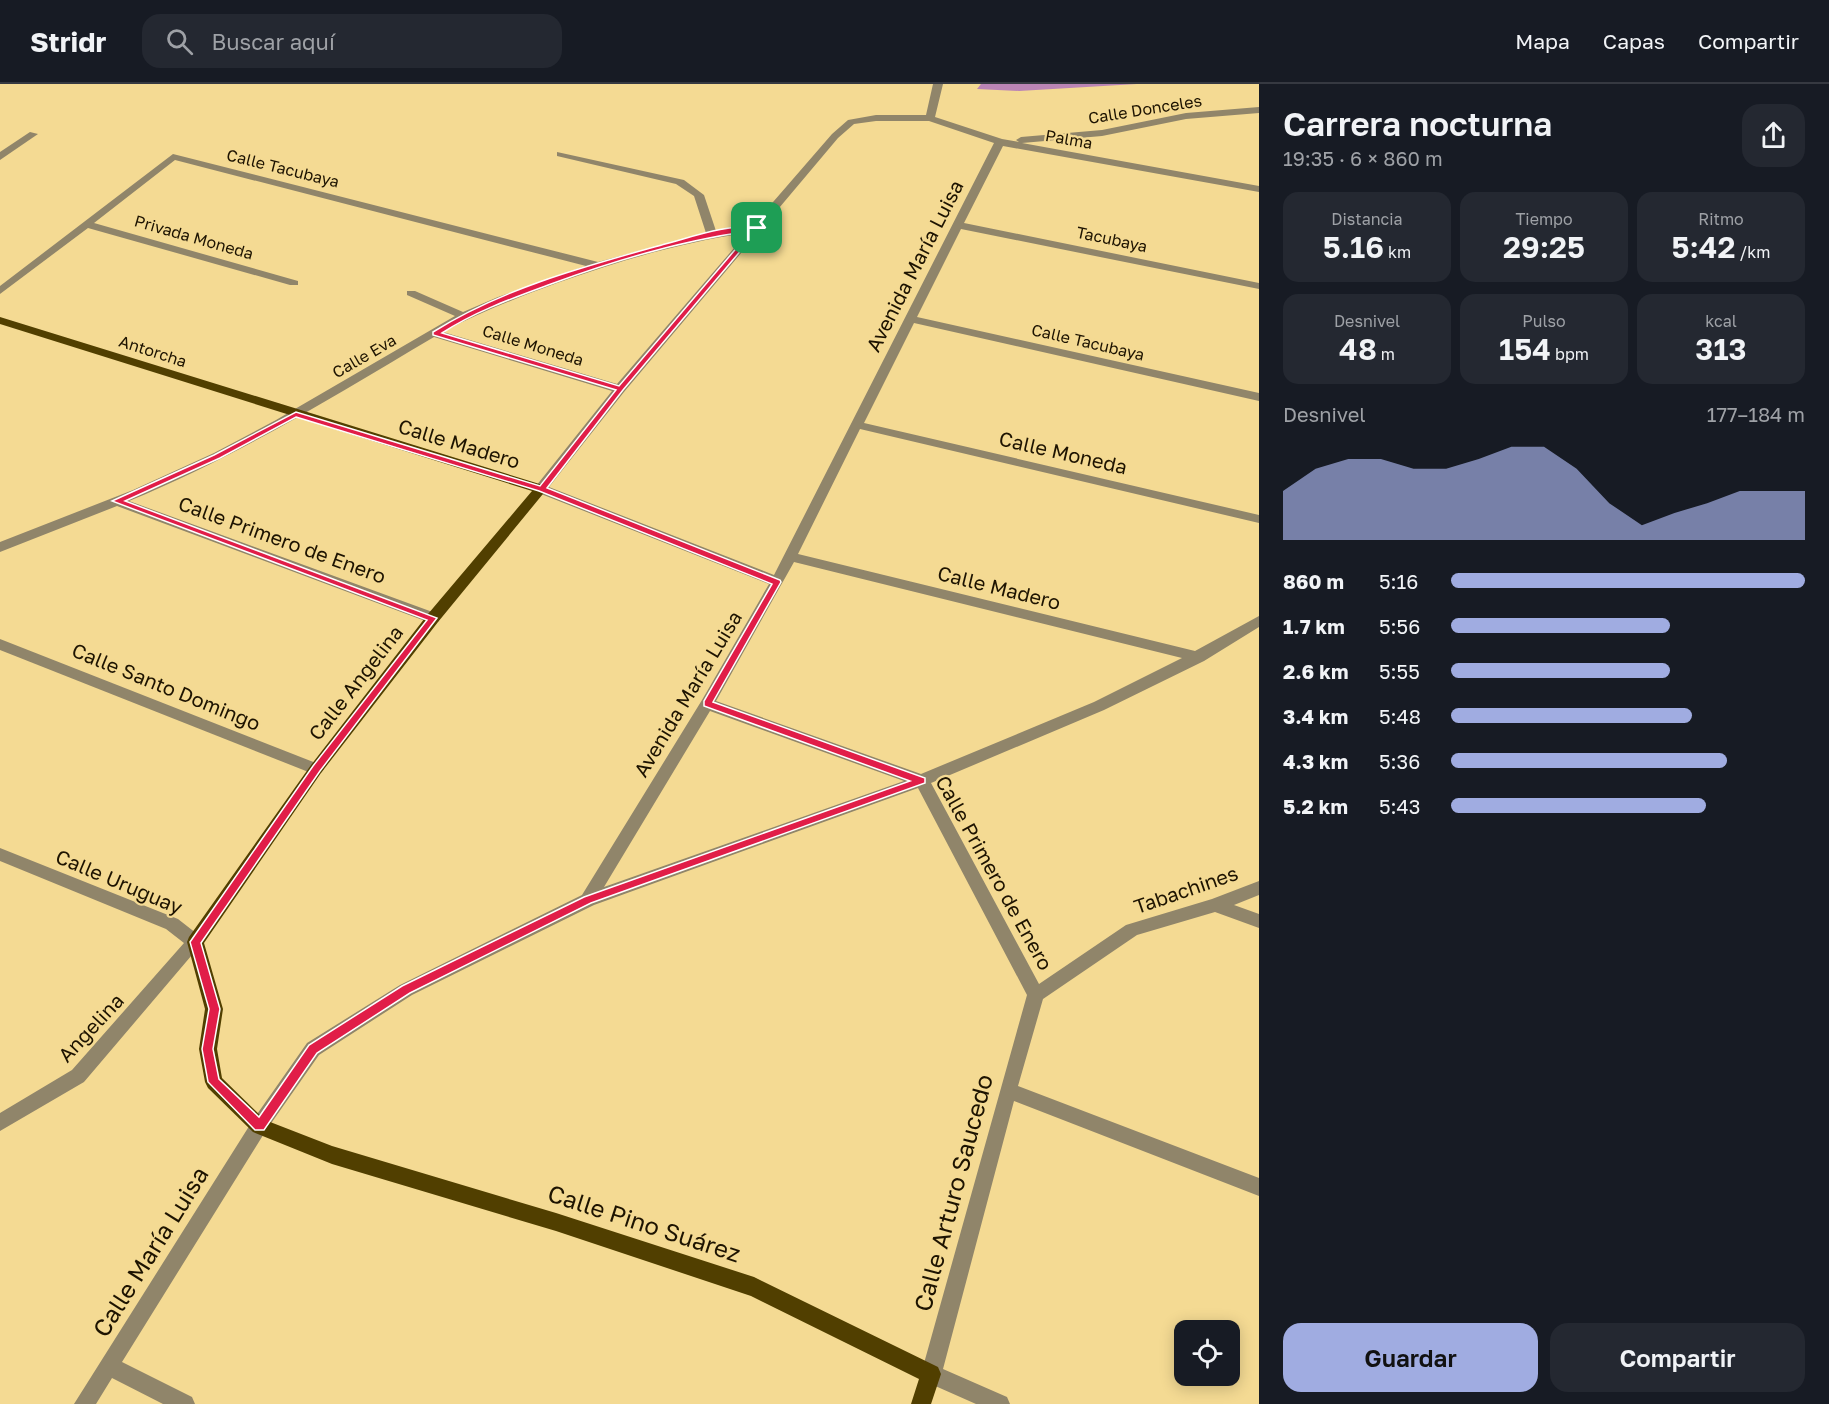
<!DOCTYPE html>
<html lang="es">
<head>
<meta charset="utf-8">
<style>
  :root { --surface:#171b24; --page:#242831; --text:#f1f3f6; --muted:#9ea1a6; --line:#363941; --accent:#a0ace1 }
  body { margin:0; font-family:"Golos Text",sans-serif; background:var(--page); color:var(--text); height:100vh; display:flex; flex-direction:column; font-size:22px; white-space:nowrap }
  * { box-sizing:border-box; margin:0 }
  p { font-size:20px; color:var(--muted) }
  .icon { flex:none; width:33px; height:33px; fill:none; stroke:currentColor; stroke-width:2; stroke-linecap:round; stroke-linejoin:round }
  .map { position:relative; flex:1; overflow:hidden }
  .details { display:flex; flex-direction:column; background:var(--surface); width:570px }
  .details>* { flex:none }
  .controls { position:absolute; left:1174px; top:1236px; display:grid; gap:12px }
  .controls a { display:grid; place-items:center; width:66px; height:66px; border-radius:12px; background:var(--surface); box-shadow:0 3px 15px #0003; font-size:30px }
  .pin { position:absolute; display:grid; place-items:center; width:51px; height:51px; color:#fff; margin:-26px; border-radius:12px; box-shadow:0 3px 9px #0006 }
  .round { display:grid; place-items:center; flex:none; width:63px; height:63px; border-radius:18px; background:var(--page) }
  .headline { display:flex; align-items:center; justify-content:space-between; height:102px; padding:0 24px }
  h1 { font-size:33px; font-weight:600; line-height:45px }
  .figures { display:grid; grid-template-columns:repeat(3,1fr); gap:9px; height:102px; padding:6px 24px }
  .figures div { display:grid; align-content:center; border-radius:15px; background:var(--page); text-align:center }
  .figures b { font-size:30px; font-weight:600 }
  .figures small { font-size:16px; font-weight:400 }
  .figures p { font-size:16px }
  .chart { height:168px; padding:12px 24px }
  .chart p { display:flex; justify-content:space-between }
  .chart svg { width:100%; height:108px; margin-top:6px; fill:var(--accent); opacity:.7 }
  .cta { display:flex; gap:12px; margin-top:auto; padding:12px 24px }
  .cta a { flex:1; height:69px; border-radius:18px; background:var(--accent); color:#111; font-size:24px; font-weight:600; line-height:69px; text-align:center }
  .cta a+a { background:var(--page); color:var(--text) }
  ul { padding:0 24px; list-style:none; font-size:20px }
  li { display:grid; grid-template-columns:96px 72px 1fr; align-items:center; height:45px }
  li i { height:15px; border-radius:8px; background:var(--accent) }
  header { display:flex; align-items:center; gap:36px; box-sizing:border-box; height:84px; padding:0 30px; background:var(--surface); border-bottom:2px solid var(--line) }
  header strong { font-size:28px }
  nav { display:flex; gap:33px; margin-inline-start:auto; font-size:21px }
  .search { width:420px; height:54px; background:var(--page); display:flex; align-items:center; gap:15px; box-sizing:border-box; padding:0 21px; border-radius:18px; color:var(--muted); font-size:22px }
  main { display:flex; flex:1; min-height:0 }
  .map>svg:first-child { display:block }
  .forest { fill:#bb85b5 }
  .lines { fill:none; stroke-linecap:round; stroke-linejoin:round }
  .minor { fill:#90856a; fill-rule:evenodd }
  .major { fill:#513f00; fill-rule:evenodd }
  .route { fill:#e11d48; stroke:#fff; stroke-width:1.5; fill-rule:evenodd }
  .labels { text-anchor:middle; stroke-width:4.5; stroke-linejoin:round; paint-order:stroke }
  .far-street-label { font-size:16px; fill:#1d1300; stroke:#f4da93 }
  .street-label { font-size:20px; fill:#1d1300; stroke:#f4da93 }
  .near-street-label { font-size:24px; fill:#1d1300; stroke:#f4da93 }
</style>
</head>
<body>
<header>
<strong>Stridr</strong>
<div class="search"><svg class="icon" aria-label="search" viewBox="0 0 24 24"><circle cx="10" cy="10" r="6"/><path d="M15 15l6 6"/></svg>Buscar aquí</div>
<nav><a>Mapa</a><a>Capas</a><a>Compartir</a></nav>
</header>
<main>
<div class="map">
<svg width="1259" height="1320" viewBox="0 0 1259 1320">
  <rect width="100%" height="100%" fill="#f4da93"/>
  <path class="forest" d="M981,0H1137L1019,7L977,5Z"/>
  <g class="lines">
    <g class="minor">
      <path d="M933,0H943L935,33L1002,55L1019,58L1016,56L1021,53L1102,46L1186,29L1259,23V29L1186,35L1102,52L1022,59L1259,102V108L1003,62L964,139L1259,199V205L961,145L917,233L1259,309V317L914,239L864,339L1259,431V439L860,345L798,470L1195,567L1259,532V543L1204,577L1104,626L931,699L1039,900L1126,841L1212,815L1259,797V811L1234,821L1259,830V844L1215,828L1137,851L1043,915L1018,1002L1259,1094V1112L1014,1017L943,1285L1007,1313L1010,1320H976L924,1297L921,1290L1027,911L918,704L594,821L412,911L319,971L265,1048L122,1278L192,1313L195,1320H163L112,1294L96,1320H74L253,1036L307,959L400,901L582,811L702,616L769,500L536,408L535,405L536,402L612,307L434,253C334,312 237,373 129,417L438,530L440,534L438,538H428L117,422L0,468V458L133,406L214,369L276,336L455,232L407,211V207H415L463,228L498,213L586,182L175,76L94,139L298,197V201H290L88,144L0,210V202L173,70L598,178L706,149L694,112L676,100L557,72V68L684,96L704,111L716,147L753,141L832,50L848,36L876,31H926ZM876,37H929L994,59L774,491L549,403L624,308L838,54L854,40ZM747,149L617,300L443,248C480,228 517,214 557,199C619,177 682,158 747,149ZM794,478L1182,574L1094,618L921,690L716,617ZM710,627L904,697L604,803Z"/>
      <path d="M30,48L38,50L0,76V68Z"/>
      <path d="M0,555L321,681L324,685L321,689H311L0,566Z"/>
      <path d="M0,764L178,835L201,853L203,858L84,998L0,1047V1029L72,986L184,859L166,845L0,777Z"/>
    </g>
    <path class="major" d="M0,233L546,402L547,405L438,538L321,689L204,859L223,925L217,965L222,994L265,1036L332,1062L556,1129L754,1193L938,1283L941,1290L931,1320H911L919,1295L751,1212L556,1147L332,1080L253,1048L208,1004L205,998L199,965L205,925L187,858L189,853L311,681L428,530L532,407L0,240Z"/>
  </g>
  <path class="route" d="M759,143V145L623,306L547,404L780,496L781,498L713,618L925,694V699L591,819L410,909L317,969L264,1046H255L208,998L202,965L209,925L190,858L313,682L427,536L112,417L214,371L296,328L540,402L616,306L433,251V248C503,204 586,182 665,160C695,152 728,140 759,143ZM751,147L619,302L442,249C476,227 513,214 551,200C616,176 683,156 751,147ZM296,333L539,407L772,500L704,617V622L910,697L584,813L402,902L309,961L259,1033L219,995L213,965L220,925L201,859L320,687L437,534L125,417L220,374Z"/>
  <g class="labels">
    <g class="far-street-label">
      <text transform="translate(1145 25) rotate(-9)" y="6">Calle Donceles</text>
      <text transform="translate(1069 55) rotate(10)" y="6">Palma</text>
      <text transform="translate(283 84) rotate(14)" y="6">Calle Tacubaya</text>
      <text transform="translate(194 153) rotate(16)" y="6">Privada Moneda</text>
      <text transform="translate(1112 155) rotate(12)" y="6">Tacubaya</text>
      <text transform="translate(1088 258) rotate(13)" y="6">Calle Tacubaya</text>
      <text transform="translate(533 261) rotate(17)" y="6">Calle Moneda</text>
      <text transform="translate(153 267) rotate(18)" y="6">Antorcha</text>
      <text transform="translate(364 272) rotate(-30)" y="6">Calle Eva</text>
    </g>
    <g class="street-label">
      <text transform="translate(915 182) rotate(-63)" y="7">Avenida María Luisa</text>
      <text transform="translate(459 360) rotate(17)" y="7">Calle Madero</text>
      <text transform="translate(1063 369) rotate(13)" y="7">Calle Moneda</text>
      <text transform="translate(282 456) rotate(20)" y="7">Calle Primero de Enero</text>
      <text transform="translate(999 504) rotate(14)" y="7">Calle Madero</text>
      <text transform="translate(356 599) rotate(-52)" y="7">Calle Angelina</text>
      <text transform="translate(166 603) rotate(22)" y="7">Calle Santo Domingo</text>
      <text transform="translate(688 610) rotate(-59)" y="7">Avenida María Luisa</text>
      <text transform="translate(994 789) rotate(61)" y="7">Calle Primero de Enero</text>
      <text transform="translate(119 798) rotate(23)" y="7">Calle Uruguay</text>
      <text transform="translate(1186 806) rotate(-19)" y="7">Tabachines</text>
      <text transform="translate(91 944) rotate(-47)" y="7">Angelina</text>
    </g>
    <g class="near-street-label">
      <text transform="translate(954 1109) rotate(-75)" y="8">Calle Arturo Saucedo</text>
      <text transform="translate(644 1140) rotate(18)" y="8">Calle Pino Suárez</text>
      <text transform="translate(151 1168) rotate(-58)" y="8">Calle María Luisa</text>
    </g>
  </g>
</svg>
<div class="controls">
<a><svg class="icon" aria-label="locate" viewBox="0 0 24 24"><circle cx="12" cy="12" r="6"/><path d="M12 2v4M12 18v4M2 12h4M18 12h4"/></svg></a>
</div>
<div class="pin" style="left:757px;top:144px;background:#1e9e55"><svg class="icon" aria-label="arrive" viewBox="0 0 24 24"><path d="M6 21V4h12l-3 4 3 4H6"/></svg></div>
</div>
<section class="details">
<div class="headline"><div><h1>Carrera nocturna</h1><p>19:35 · 6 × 860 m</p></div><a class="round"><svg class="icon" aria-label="share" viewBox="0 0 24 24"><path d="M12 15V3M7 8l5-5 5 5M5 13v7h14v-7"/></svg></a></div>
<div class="figures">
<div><p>Distancia</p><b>5.16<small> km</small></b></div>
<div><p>Tiempo</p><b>29:25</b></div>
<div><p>Ritmo</p><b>5:42<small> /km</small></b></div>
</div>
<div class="figures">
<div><p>Desnivel</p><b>48<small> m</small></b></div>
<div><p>Pulso</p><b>154<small> bpm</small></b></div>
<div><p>kcal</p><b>313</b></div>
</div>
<div class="chart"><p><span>Desnivel</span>177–184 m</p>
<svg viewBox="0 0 160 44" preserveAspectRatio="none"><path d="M0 44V24L10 15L20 11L30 11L40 15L50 15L60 11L70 6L80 6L90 15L100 29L110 38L120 33L130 29L140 24L150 24L160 24V44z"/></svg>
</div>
<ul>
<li><b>860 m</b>5:16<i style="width:100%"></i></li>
<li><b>1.7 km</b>5:56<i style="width:62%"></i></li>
<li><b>2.6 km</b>5:55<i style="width:62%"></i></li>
<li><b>3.4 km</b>5:48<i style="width:68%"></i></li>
<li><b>4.3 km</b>5:36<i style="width:78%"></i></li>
<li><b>5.2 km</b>5:43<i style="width:72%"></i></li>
</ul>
<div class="cta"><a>Guardar</a><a>Compartir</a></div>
</section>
</main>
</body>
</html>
